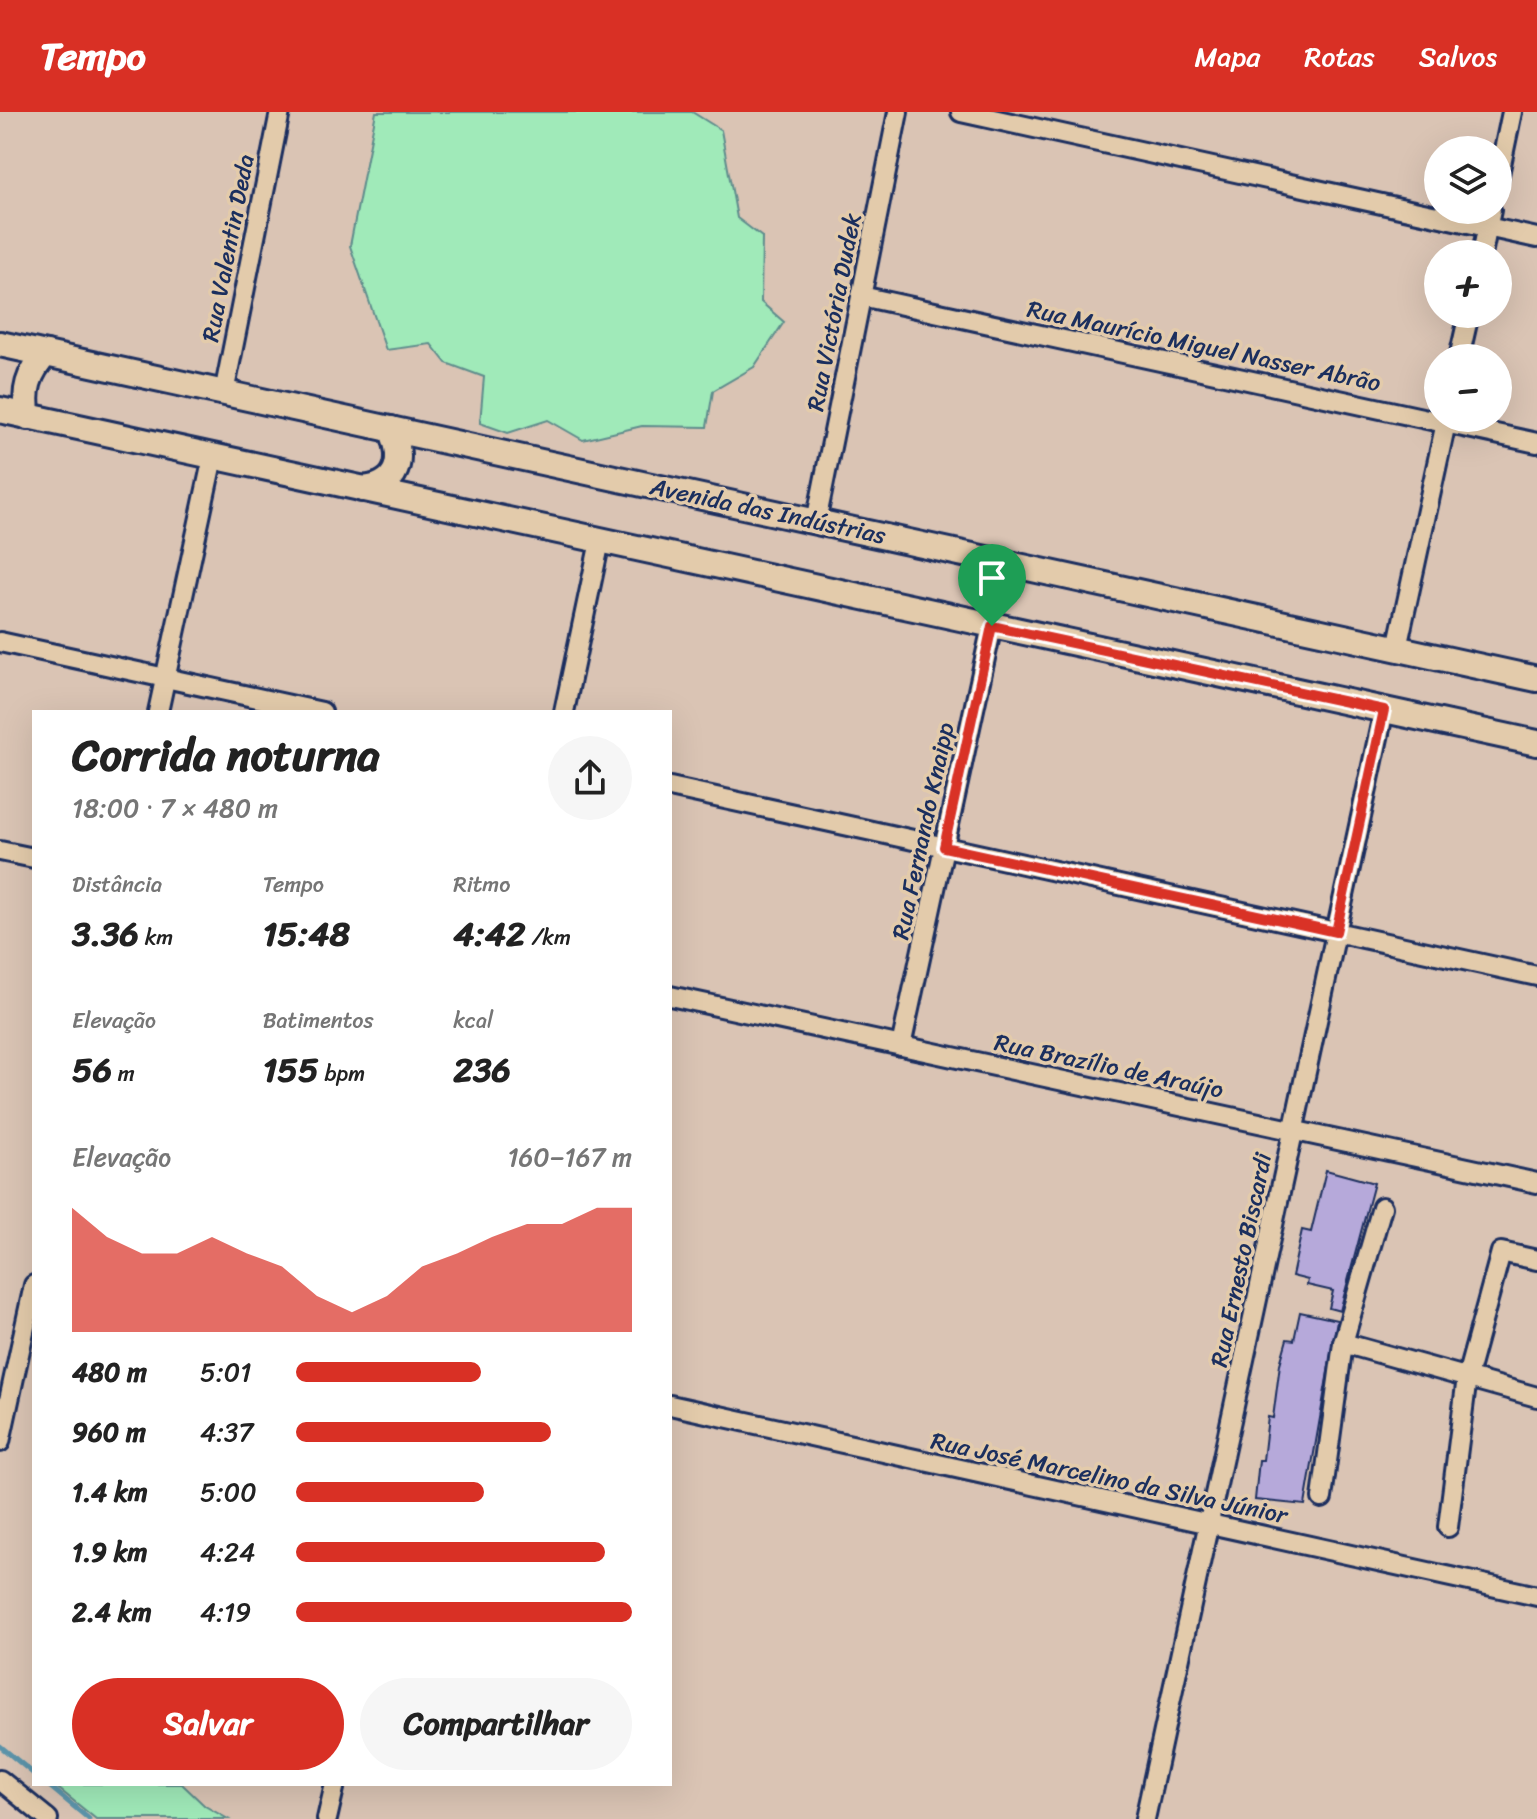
<!DOCTYPE html>
<html lang="pt">
<head>
<meta charset="utf-8">
<style>
  :root { --surface:#fff; --page:#f6f6f6; --text:#222; --muted:#767676; --accent:#d93025 }
  body { margin:0; font-family:Sriracha,sans-serif; background:var(--page); color:var(--text); height:100vh; display:flex; flex-direction:column; font-size:30px; white-space:nowrap }
  * { box-sizing:border-box; margin:0 }
  p { font-size:26px; color:var(--muted) }
  .icon { flex:none; width:44px; height:44px; fill:none; stroke:currentColor; stroke-width:2; stroke-linecap:round; stroke-linejoin:round }
  .map { position:relative; flex:1; overflow:hidden }
  .side { position:absolute; left:32px; top:598px; width:640px; height:1076px; display:flex; flex-direction:column; background:var(--surface); border-radius:0px; box-shadow:0 8px 32px #0002 }
  .side>* { flex:none }
  .buttons { position:absolute; left:1424px; top:24px; display:grid; gap:16px }
  .buttons a { display:grid; place-items:center; width:88px; height:88px; border-radius:50%; background:var(--surface); box-shadow:0 8px 32px #0002; font-size:40px }
  .pin { position:absolute; display:grid; place-items:center; width:68px; height:68px; color:#fff; margin:-82px -34px; border-radius:50% 50% 50% 0; rotate:-45deg; box-shadow:0 0 8px #0007 }
  .pin .icon { rotate:45deg }
  .round { display:grid; place-items:center; flex:none; width:84px; height:84px; border-radius:42px; background:var(--page) }
  .headline { display:flex; align-items:center; justify-content:space-between; height:136px; padding:0 40px }
  h1 { font-size:44px; font-weight:700; line-height:60px }
  .metrics { display:grid; grid-template-columns:repeat(3,1fr); gap:12px; height:136px; padding:8px 40px }
  .metrics div { display:grid; align-content:center }
  .metrics b { font-size:34px; font-weight:700 }
  .metrics small { font-size:22px; font-weight:400 }
  .metrics p { font-size:22px }
  .chart { height:224px; padding:16px 40px }
  .chart p { display:flex; justify-content:space-between }
  .chart svg { width:100%; height:144px; margin-top:8px; fill:var(--accent); opacity:.7 }
  .action { display:flex; gap:16px; margin-top:auto; padding:16px 40px }
  .action a { flex:1; height:92px; border-radius:48px; background:var(--accent); color:#fff; font-size:32px; font-weight:700; line-height:92px; text-align:center }
  .action a+a { background:var(--page); color:var(--text) }
  ul { padding:0 40px; list-style:none; font-size:26px }
  li { display:grid; grid-template-columns:128px 96px 1fr; align-items:center; height:60px }
  li i { height:20px; border-radius:10px; background:var(--accent) }
  header { display:flex; align-items:center; gap:48px; box-sizing:border-box; height:112px; padding:0 40px; background:var(--accent); color:#fff }
  header strong { font-size:38px }
  nav { display:flex; gap:44px; margin-inline-start:auto; font-size:28px }
  .map>svg:first-child { display:block }
  .green { fill:#a0eab9; stroke:#5e8c8c; stroke-width:2 }
  .lines { fill:none; stroke-linecap:round; stroke-linejoin:round }
  .stream { stroke:#5b94aa; stroke-width:5 }
  .building { fill:#b6a9da; stroke:#1b2f5e; stroke-width:2 }
  .minor-casing { stroke:#1b2f5e; stroke-width:24 }
  .major-casing { stroke:#1b2f5e; stroke-width:30 }
  .minor { stroke:#e3cbab; stroke-width:18 }
  .major { stroke:#e3cbab; stroke-width:24 }
  .route-casing { stroke:#fff; stroke-width:16 }
  .route { stroke:#d93025; stroke-width:10 }
  .labels { text-anchor:middle; stroke-width:7; stroke-linejoin:round; paint-order:stroke }
  .street-label { font-size:24px; fill:#1b2f5e; stroke:#e3cbab }
</style>
</head>
<body>
<header>
<strong>Tempo</strong>
<nav><a>Mapa</a><a>Rotas</a><a>Salvos</a></nav>
</header>
<div class="map">
<svg width="1537" height="1707" viewBox="0 0 1537 1707">
  <rect width="100%" height="100%" fill="#dac4b4"/>
  <filter id="ink" filterUnits="userSpaceOnUse"><feTurbulence type="fractalNoise" baseFrequency=".0125" numOctaves="2"/><feDisplacementMap in="SourceGraphic" scale="16" xChannelSelector="R" yChannelSelector="G"/><feConvolveMatrix kernelMatrix="1 2 1 2 8 2 1 2 1" color-interpolation-filters="sRGB"/></filter>
  <g filter="url(#ink)">
    <g class="green">
      <path d="M376,0H692L721,18L737,106L762,125L761,190L784,210L754,255L713,279L707,315L642,314L583,328L548,308L508,321L480,311L484,265L446,251L431,232L386,238L350,134Z"/>
      <path d="M53,1672H182L205,1694L228,1707H96Z"/>
    </g>
    <g class="lines">
      <g class="stream">
        <path d="M0,1634L34,1662"/>
        <path d="M47,1672L89,1707"/>
      </g>
    </g>
    <g class="building">
      <path d="M1326,1058L1374,1071L1340,1199L1329,1196L1333,1179L1307,1173L1308,1168L1292,1164L1302,1118L1311,1120Z"/>
      <path d="M1300,1200L1337,1208L1305,1393L1255,1388L1259,1348H1263L1268,1305L1273,1306L1280,1252L1287,1227L1294,1228Z"/>
    </g>
    <g class="lines">
      <g class="minor-casing">
        <g id="minor">
          <path d="M961,0L1537,126"/>
          <path d="M1498,67L1512,0"/>
          <path d="M1482,142L1491,98"/>
          <path d="M861,184L1537,331"/>
          <path d="M1459,246L1469,202"/>
          <path d="M224,281L280,0"/>
          <path d="M816,410L898,0"/>
          <path d="M0,530L322,600"/>
          <path d="M1397,536L1447,306"/>
          <path d="M158,600L213,345"/>
          <path d="M564,600L600,429"/>
          <path d="M670,675L1537,864"/>
          <path d="M0,739L34,746"/>
          <path d="M670,884L1537,1071"/>
          <path d="M901,934L992,514"/>
          <path d="M1343,1231L1537,1285"/>
          <path d="M670,1293L1537,1484"/>
          <path d="M0,1330L34,1173"/>
          <path d="M1322,1386L1343,1231L1382,1095"/>
          <path d="M1448,1415L1467,1265L1501,1140L1537,1148"/>
          <path d="M0,1668L48,1707"/>
          <path d="M327,1707L335,1672"/>
          <path d="M1145,1707L1384,598"/>
        </g>
      </g>
      <g class="major-casing">
        <g id="major">
          <path d="M0,232L1537,567"/>
          <path d="M0,298L1537,631"/>
          <path d="M28,305C23,279 28,261 46,242"/>
          <path d="M362,377C399,374 405,348 391,317"/>
        </g>
      </g>
      <use href="#minor" class="minor"/>
      <use href="#major" class="major"/>
    </g>
  </g>
  <g class="lines" filter="url(#ink)">
    <g class="route-casing">
      <path id="route" d="M992,514L1384,598L1336,820L944,735Z"/>
    </g>
    <use href="#route" class="route"/>
  </g>
  <g class="labels">
    <g class="street-label">
      <text transform="translate(228 136) rotate(-79)" y="8">Rua Valentin Deda</text>
      <text transform="translate(834 200) rotate(-79)" y="8">Rua Victória Dudek</text>
      <text transform="translate(1204 234) rotate(12)" y="8">Rua Maurício Miguel Nasser Abrão</text>
      <text transform="translate(768 399) rotate(12)" y="8">Avenida das Indústrias</text>
      <text transform="translate(923 719) rotate(-78)" y="8">Rua Fernando Knaipp</text>
      <text transform="translate(1109 954) rotate(12)" y="8">Rua Brazílio de Araújo</text>
      <text transform="translate(1241 1148) rotate(-78)" y="8">Rua Ernesto Biscardi</text>
      <text transform="translate(1109 1366) rotate(12)" y="8">Rua José Marcelino da Silva Júnior</text>
    </g>
  </g>
</svg>
<div class="buttons">
<a><svg class="icon" aria-label="layers" viewBox="0 0 24 24"><path d="M12 4l9 5-9 5-9-5zM3 14l9 5 9-5"/></svg></a>
<a>+</a>
<a>−</a>
</div>
<div class="pin" style="left:992px;top:514px;background:#1e9e55"><svg class="icon" aria-label="arrive" viewBox="0 0 24 24"><path d="M6 21V4h12l-3 4 3 4H6"/></svg></div>
<section class="side">
<div class="headline"><div><h1>Corrida noturna</h1><p>18:00 · 7 × 480 m</p></div><a class="round"><svg class="icon" aria-label="share" viewBox="0 0 24 24"><path d="M12 15V3M7 8l5-5 5 5M5 13v7h14v-7"/></svg></a></div>
<div class="metrics">
<div><p>Distância</p><b>3.36<small> km</small></b></div>
<div><p>Tempo</p><b>15:48</b></div>
<div><p>Ritmo</p><b>4:42<small> /km</small></b></div>
</div>
<div class="metrics">
<div><p>Elevação</p><b>56<small> m</small></b></div>
<div><p>Batimentos</p><b>155<small> bpm</small></b></div>
<div><p>kcal</p><b>236</b></div>
</div>
<div class="chart"><p><span>Elevação</span>160–167 m</p>
<svg viewBox="0 0 160 44" preserveAspectRatio="none"><path d="M0 44V6L10 15L20 20L30 20L40 15L50 20L60 24L70 33L80 38L90 33L100 24L110 20L120 15L130 11L140 11L150 6L160 6V44z"/></svg>
</div>
<ul>
<li><b>480 m</b>5:01<i style="width:55%"></i></li>
<li><b>960 m</b>4:37<i style="width:76%"></i></li>
<li><b>1.4 km</b>5:00<i style="width:56%"></i></li>
<li><b>1.9 km</b>4:24<i style="width:92%"></i></li>
<li><b>2.4 km</b>4:19<i style="width:100%"></i></li>
</ul>
<div class="action"><a>Salvar</a><a>Compartilhar</a></div>
</section>
</div>
</body>
</html>
